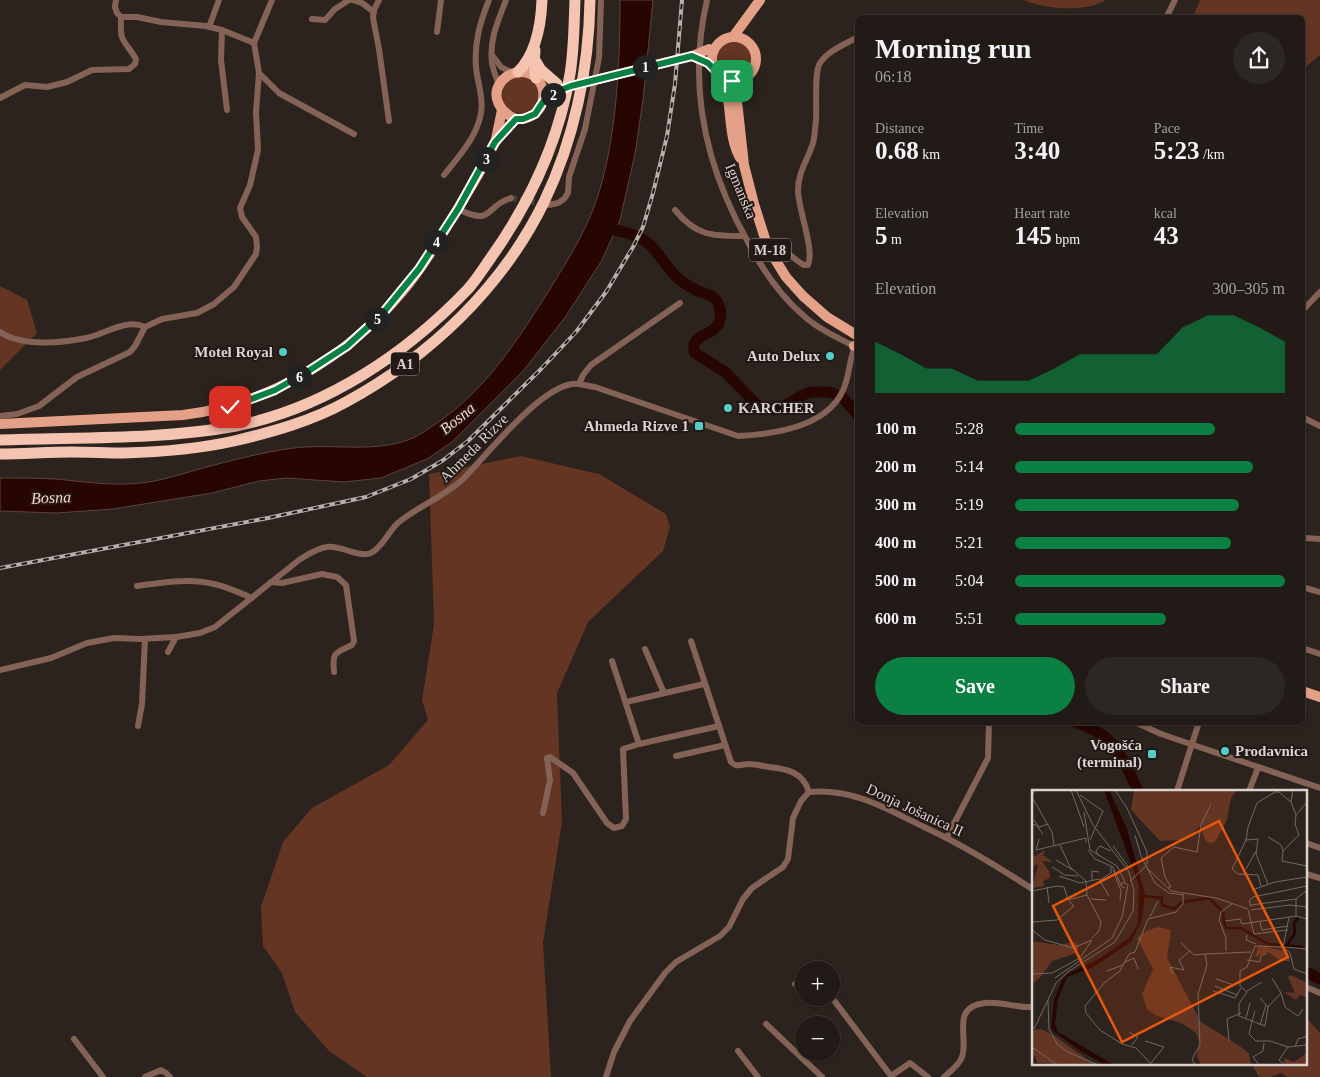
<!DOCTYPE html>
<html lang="en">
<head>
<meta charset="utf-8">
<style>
  :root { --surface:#211a16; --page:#2d2723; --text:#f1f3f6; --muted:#a2a1a1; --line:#3e3835; --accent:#0b8043 }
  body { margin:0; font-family:Georgia,serif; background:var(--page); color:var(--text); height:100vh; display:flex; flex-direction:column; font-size:19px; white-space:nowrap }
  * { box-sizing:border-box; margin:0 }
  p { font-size:16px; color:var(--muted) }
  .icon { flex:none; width:28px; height:28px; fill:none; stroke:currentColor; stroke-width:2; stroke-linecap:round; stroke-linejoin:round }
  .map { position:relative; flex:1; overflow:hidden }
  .panel { position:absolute; left:855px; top:15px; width:450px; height:710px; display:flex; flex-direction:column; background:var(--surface); border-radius:8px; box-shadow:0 1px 4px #0004,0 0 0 1px var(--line) }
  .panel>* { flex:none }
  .fabs { position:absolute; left:795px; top:961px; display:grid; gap:10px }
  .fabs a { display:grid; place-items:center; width:45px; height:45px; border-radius:50%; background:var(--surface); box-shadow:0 1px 4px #0004,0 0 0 1px var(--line); font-size:25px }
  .pin { position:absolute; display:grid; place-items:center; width:42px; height:42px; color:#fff; margin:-21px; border-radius:10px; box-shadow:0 2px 8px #0006 }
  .km { position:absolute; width:25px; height:25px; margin:-12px; border-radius:50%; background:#222; color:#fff; font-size:14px; line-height:25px; text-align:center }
  .round { display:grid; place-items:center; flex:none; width:52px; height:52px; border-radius:26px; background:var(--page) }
  .head { display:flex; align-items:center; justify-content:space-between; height:85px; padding:0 20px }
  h1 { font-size:28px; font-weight:700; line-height:38px }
  .figures { display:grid; grid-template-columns:repeat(3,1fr); gap:8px; height:85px; padding:5px 20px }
  .figures div { display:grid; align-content:center }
  .figures b { font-size:25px; font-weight:700 }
  .figures small { font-size:14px; font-weight:400 }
  .figures p { font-size:14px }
  .chart { height:140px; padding:10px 20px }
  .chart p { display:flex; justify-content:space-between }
  .chart svg { width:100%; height:90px; margin-top:5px; fill:var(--accent); opacity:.7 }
  .button { display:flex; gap:10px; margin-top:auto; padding:10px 20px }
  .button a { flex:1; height:58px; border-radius:30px; background:var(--accent); color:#fff; font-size:20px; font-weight:700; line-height:58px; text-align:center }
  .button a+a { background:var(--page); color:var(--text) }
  ul { padding:0 20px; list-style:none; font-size:16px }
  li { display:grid; grid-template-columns:80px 60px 1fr; align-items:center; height:38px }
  li i { height:12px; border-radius:6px; background:var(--accent) }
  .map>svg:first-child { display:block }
  .green { fill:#633522 }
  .water { fill:#270500; stroke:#5d433e }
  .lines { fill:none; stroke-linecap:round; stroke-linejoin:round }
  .river { stroke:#270500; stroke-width:11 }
  .street-tunnel { stroke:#463d39; stroke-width:6; stroke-dasharray:6 3; stroke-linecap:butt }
  .street { stroke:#846356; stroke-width:6 }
  .primary { stroke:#e5a187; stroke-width:10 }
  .highway { stroke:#f5c4b1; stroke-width:11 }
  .rail-casing { stroke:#b7afac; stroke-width:4 }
  .rail { stroke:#221815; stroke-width:2; stroke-dasharray:5.5; stroke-linecap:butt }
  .primary-bridge { stroke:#e5a187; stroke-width:10 }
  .route-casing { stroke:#fff; stroke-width:10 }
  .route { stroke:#0b8043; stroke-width:6 }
  .poi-dot { fill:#53cdc9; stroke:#221815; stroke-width:2 }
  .labels { text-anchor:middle; stroke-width:4; stroke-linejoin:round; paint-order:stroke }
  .shield { fill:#221815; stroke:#a39b98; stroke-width:1 }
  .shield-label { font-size:14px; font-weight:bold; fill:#dad3d0 }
  .street-label { font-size:15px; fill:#dad3d0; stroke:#221815 }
  .poi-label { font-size:15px; font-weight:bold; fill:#dad3d0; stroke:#221815; text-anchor:end }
  .water-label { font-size:16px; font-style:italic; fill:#fdd2c2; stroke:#221815 }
  .inset-river { fill:none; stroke:#270500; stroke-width:2.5 }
  .inset-road { fill:none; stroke:#726965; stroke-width:1 }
  .view { fill:#e8590c; fill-opacity:0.15; stroke:#e8590c; stroke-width:2.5 }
  .inset-edge { fill:none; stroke:#dad3d0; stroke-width:2.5 }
</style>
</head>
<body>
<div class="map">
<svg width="1320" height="1077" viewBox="0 0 1320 1077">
  <rect width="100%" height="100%" fill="#2c221e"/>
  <g class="green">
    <path d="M1023,0H1106C1085,13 1045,9 1023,0Z"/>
    <path d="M1200,0H1320V55L1303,69L1302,18L1193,17Z"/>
    <circle cx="734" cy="58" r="19"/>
    <circle cx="520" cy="95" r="18"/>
    <path d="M0,286L27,300L37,333L0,370Z"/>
    <path d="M521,456L599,474L666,514L670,527L663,551L588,622L557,693L562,822L543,943L551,1077H367L329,1051L295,1012L282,973L263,946L261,907L283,842L312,808L389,765L428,720L422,700L434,624L429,474Z"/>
    <path d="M1306,1017L1320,1033V1077H1287L1281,1073L1271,1077H1259L1251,1063H1306Z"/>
  </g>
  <path class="water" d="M620,0H653L643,100L635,154L620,220L602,260L566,316L524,370L452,442L427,459L381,478L344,482L286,478L259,481L212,493L113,509L56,513L0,511V478C19,478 37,478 56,479C86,482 118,487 149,482C167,479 185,473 203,468C233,460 263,452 294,448C334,443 375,454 413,438C422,434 429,428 437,423C486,390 519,338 550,289C569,258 590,225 600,189C617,130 620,61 620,0Z"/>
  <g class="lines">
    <g class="river">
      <path d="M601,228C615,230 629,232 642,239C657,247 665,267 678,278C683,283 692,288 698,291C709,295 717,295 720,309C726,340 686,330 695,353L725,372L758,406L765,408L773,410L781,408L803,395L810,392H830L842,397L858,415"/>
      <path d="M1075,722C1117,736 1120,754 1138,791"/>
      <path d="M1306,972L1320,979"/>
    </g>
    <path class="street-tunnel" d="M511,198L544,204"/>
    <g class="street">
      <path d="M116,0L115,7L117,13L121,17H137L161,22L206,26L222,30L254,43L272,0"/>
      <path d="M352,0L362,3L374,12"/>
      <path d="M379,0L374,10L373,18L379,49L389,121"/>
      <path d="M707,0C687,86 705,166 748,242C763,271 780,296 805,317C820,330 838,338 854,346"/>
      <path d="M1166,18L1175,0"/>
      <path d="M312,19L325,20L335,9L349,0"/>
      <path d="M209,27L219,0"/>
      <path d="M222,30L221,60L227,110"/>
      <path d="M437,32L441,0"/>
      <path d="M492,55L501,67L513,73"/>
      <path d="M259,73L279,93L354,134"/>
      <path d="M499,86C497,78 493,71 492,63C489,40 498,21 506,0"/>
      <path d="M0,98L25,85L47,87L67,82L92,70L129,69L135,64L136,59C123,37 120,45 121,17"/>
      <path d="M444,175C459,156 477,137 481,113C484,97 477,82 476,67C474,43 480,22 489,0"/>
      <path d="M549,205L558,203L564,199L568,193L569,177L585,129L599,58L601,0"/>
      <path d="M458,209C494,227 484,206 511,198"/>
      <path d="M675,210C696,236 712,236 744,236"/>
      <path d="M768,248C784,245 791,258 804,265H808C815,250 798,209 798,190C798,172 808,159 813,143C815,136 815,127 816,120C817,107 814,71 820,63C828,51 845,44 858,37"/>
      <path d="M1302,311L1320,292"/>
      <path d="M145,327L162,319L197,313L214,304L234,287L256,254L257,247L256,237L242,217L240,208L250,185L258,150L256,112L259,73L254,43"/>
      <path d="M0,332C22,347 61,343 86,338C106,334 126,318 145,327L135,346L130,352L77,377L39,406L17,414L0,416"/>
      <path d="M579,384L583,375L591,365L680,303"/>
      <path d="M1302,417L1320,426"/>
      <path d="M1305,538L1320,539"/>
      <path d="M271,582L282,583L322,574L337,577L346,585L354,641L352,645C335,653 332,652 334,672"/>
      <path d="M137,586C159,583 181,579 203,582C220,584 236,591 252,598"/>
      <path d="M1302,587L1320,592"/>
      <path d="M691,641L731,762C737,768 741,764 749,764C756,764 762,766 769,767C787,769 803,772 809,792"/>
      <path d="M1302,648L1320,654"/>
      <path d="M645,649L664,693"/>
      <path d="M168,652L176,637"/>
      <path d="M612,661L639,744"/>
      <path d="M0,670L51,658L87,643L114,638L140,639L176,637L200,633L215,627L299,560C307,555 317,548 327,547C341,545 359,558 371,553C383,547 389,530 399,522C419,506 443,497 462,480C487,455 538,389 572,384C580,383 587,386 595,387L738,436C777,434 834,426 846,382C850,369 850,356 856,344"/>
      <path d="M626,702L704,684"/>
      <path d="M1135,722L1161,734L1320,788"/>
      <path d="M138,726L142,704L145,639"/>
      <path d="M676,756L725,745"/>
      <path d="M1177,791L1199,722"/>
      <path d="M1249,791L1258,768"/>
      <path d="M543,813L550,780L547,758L550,757L573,773L607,823L614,828L622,826L626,819L623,749L639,744L719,726"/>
      <path d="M947,837L988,758L989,722"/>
      <path d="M1306,843L1320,848"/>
      <path d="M1306,874L1320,878"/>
      <path d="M795,984L804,988"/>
      <path d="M1306,987L1320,993"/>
      <path d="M830,998L833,999L891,1076L910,1063L928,1077"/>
      <path d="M766,1024L822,1077"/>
      <path d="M74,1039L103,1077"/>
      <path d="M738,1051L758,1077"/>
      <path d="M145,1077L161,1070L166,1073L170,1077"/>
      <path d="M606,1077L614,1052L630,1021L665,973L676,962L720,936L729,927L743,899L752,888L783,867L788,859L793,818L801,801L809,792C853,788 887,809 924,827C963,845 998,867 1034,890"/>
      <path d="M944,1077C950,1072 959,1065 962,1057C969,1037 950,1007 985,1003C1001,1001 1016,1008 1032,1007L1034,1005"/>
    </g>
    <g class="primary">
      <path d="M733,37L760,0"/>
      <circle cx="734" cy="59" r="22"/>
      <path d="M721,77C734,102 726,132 740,158"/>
      <path d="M745,78L740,85L737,101L744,165L754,204L768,248L786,277L803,296L827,317L858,336"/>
      <path d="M496,139L502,110"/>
      <path d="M854,346L858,347"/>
      <path d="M0,424L183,415C268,405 347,357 402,292C423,267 440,238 457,210C465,197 474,182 482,168C487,159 490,150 496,141C501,133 509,126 516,119C551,121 552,73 521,72C513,72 506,76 501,82C490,97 501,113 516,119"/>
      <path d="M1302,691L1320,697"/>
    </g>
    <g class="highway">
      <path d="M535,50L534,64L536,78"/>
      <path d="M535,60L541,70L557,84"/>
      <path d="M518,72C536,54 541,25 542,0"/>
      <path d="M0,440C76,437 161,440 236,426C325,408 405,355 468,289C476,280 483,269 490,259C529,204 559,141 570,74C574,50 574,25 575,0"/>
      <path d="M0,454C24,454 48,452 72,452C89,452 107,453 124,453C160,452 198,449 234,441C272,432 312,421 346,402C429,357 502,288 544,202C574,140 589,69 590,0"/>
    </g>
    <g class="rail-casing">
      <path id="rail" d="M0,568L268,518L366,497L411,479L442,461L468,441L541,369L576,332L606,292L633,247L643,227L653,193L667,136L675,84L682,0"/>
    </g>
    <use href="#rail" class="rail"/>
    <g class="primary-bridge">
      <path d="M692,56L708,63"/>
      <path d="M558,91L571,86L692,56L709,49"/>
    </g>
  </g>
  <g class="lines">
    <g class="route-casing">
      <path id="route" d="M230,407L275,390L307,372L347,346L383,313L419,269L458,209L495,142L516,119H523L535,114L543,102L558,91L571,86L692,56L708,63L721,76L732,81"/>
    </g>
    <use href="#route" class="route"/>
  </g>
  <g class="poi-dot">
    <circle cx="283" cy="352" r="5"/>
    <circle cx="830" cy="356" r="5"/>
    <circle cx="728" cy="408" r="5"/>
    <rect x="694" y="421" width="10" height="10" rx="2.5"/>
    <circle cx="1225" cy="751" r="5"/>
    <rect x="1147" y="749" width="10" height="10" rx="2.5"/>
  </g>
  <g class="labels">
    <g class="shield">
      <rect x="749" y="238.5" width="42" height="23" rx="4"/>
      <rect x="391" y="352.5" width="28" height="23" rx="4"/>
    </g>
    <g class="shield-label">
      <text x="770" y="255">M-18</text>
      <text x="405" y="369">A1</text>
    </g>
    <g class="street-label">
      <text transform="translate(741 191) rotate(67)" y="5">Igmanska</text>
      <text transform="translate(474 448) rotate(-45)" y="5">Ahmeda Rizve</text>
      <text transform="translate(915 810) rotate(25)" y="5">Donja Jošanica II</text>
    </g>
    <g class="poi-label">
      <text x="273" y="357">Motel Royal</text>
      <text x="820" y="361">Auto Delux</text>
      <text x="738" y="413" text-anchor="start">KARCHER</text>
      <text x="689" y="431">Ahmeda Rizve 1</text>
      <text x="1142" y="750">Vogošća<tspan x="1142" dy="17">(terminal)</tspan></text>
      <text x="1235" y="756" text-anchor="start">Prodavnica</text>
    </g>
    <g class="water-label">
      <text transform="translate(457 418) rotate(-39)" y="6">Bosna</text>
      <text transform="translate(51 497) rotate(-2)" y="6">Bosna</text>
    </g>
  </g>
  <g transform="translate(1032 790)">
    <rect width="275" height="275" fill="#2c221e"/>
    <path d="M102,0H205L199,8L195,30L183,52L178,53L173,50L169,36L152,50L128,51L99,20ZM13,60L11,65L21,72L10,71L17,81L18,88L11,91L12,96L0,98L6,76L5,74L0,78V68ZM127,137L139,140L135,168L169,232L206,255L217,263L219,275H169L165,266L167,251L164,243L151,234L123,225L115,219L110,204L121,179L105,148L116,140ZM0,151L27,155L43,152L47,156L45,163L20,171L7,189L0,193ZM227,155L255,162L258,171H249L236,162L223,167ZM259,185L275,193V208L268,205L264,210L252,202L263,203L256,187ZM9,239L23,246L63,275L5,273L3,266L0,267V240ZM275,263V275H256L252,272L253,268L262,272Z" fill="#633522"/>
    <path d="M72,0H77L95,39L113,104L110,129L99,152L61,177L35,187L26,209L23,234L26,242L82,275H73L49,261L21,241L19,236L22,210L30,190L36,184L70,167L97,148L106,134L107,95Z" fill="#270500"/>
    <path class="inset-river" d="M111,106L130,108V115L142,119L150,112L177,108L190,121L194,138H209L236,154L271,157M255,155L263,143L262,133L266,128"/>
    <path class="inset-road" d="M3,0L0,7L20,42L22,55M39,0L52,37M83,0L95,18L115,62V74M261,0L259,12L264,25L263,34L267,45L251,61L250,71L275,76M48,5L71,21L58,50M52,22L58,60L85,76L93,92M264,25L275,12M2,30L7,37L16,34M0,34L4,35L11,44M103,45L109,66M236,47L249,55L251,61M7,49L4,60L54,48V52M214,50L200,79L206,84L226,85L229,96M81,56L97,78M56,60L63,69L81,77L89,95M67,66L64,61L68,56L79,61M109,66L123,93L137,103L151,105M24,70L41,80M20,77L33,85L46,86M116,79L139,101L184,108L216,119M214,79L224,61M81,80L89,101L88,110M27,86L48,93L67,89L77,106M60,90V81L67,82M68,90L79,83V77M98,91L114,76M236,94L224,64L226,49L214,50L216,37L225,13L243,2H247L259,12M15,97L17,113M136,97H139L133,87L129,68L142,57L165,62L169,35L179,14M220,100L243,92L275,87M0,101L25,96L32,97L36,110L55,105L54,91L38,77L28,55M55,105L69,132L67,141L60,148M59,109L74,110M219,115L264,109L275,100M219,117L217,111L221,107L275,96M216,120L222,144L256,140M219,120L258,115L275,117M264,126V109M118,127L126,111M257,127L251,157L223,156L215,177L208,181V196L215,202L207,214V226L220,231L217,244L224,251H238L256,257L275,255M193,131L208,129L210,134L264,126L275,129M0,132L25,130L42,116L37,111M228,132L230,140L256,136M0,140L13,150L41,158L60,150L48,168L20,183L0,184M215,145L214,150L224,154M149,153L162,165L173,164M251,157L258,163L262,179L275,184M252,157L275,159M194,161V148L187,130L189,122L201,113M215,170L228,172L229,166L235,163M93,172L102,168L106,179M75,181L91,175M141,184L138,177L152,180L147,170L158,161M23,188L80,148L90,127L96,95L91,92L89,96L93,98M240,188L249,203M184,189L202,195L208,192M183,196L205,205M181,201L203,208L209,198M215,201L230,192M16,211L17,239L25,254L36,262L66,275M236,217L249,203L253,217L266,226L271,219M223,221L220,231L233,236L236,217L228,208M214,228L218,213M228,235L234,215M2,239L24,193L37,181L83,152L101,121L102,101L97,82L61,35L44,0M97,242L106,247L100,255M113,251L132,257L119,273M197,251L195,229L209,223M0,257L25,275M263,257L266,249L275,246M120,275L104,258L90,254L68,240L54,223L53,216L73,192L88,181L97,164L103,162L116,129L144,122L151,114V103M163,275L160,269L168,255L166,204L175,175L173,164L219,162M227,275L221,267L231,261L232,253M253,275L247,270L256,257"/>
    <path class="view" d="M187,31L256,167L90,252L21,116Z"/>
    <rect width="275" height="275" class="inset-edge"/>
  </g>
</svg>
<div class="fabs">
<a>+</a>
<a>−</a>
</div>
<div class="pin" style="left:732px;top:81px;background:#1e9e55"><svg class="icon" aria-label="arrive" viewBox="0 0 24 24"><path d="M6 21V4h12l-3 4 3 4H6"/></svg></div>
<div class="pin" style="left:230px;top:407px;background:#d93025"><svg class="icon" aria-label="check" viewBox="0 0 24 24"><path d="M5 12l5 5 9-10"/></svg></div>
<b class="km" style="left:645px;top:67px">1</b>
<b class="km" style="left:553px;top:95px">2</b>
<b class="km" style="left:486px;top:159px">3</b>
<b class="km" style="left:436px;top:242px">4</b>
<b class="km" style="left:377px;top:319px">5</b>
<b class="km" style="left:299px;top:377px">6</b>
<section class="panel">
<div class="head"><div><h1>Morning run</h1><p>06:18</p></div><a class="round"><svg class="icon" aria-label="share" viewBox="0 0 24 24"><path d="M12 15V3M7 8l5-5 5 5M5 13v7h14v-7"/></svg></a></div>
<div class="figures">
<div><p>Distance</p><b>0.68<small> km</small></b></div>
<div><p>Time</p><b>3:40</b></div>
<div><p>Pace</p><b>5:23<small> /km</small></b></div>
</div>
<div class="figures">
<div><p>Elevation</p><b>5<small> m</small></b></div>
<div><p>Heart rate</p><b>145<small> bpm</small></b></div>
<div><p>kcal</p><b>43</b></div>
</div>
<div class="chart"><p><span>Elevation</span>300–305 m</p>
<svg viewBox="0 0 160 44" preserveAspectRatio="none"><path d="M0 44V19L10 25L20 32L30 32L40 38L50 38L60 38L70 32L80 25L90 25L100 25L110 25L120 12L130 6L140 6L150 12L160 19V44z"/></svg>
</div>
<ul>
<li><b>100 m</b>5:28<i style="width:74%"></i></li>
<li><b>200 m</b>5:14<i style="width:88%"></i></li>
<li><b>300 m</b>5:19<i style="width:83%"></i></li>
<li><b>400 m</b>5:21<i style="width:80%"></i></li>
<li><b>500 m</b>5:04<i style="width:100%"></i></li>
<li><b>600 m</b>5:51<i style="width:56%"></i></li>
</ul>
<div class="button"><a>Save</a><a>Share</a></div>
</section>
</div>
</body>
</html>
